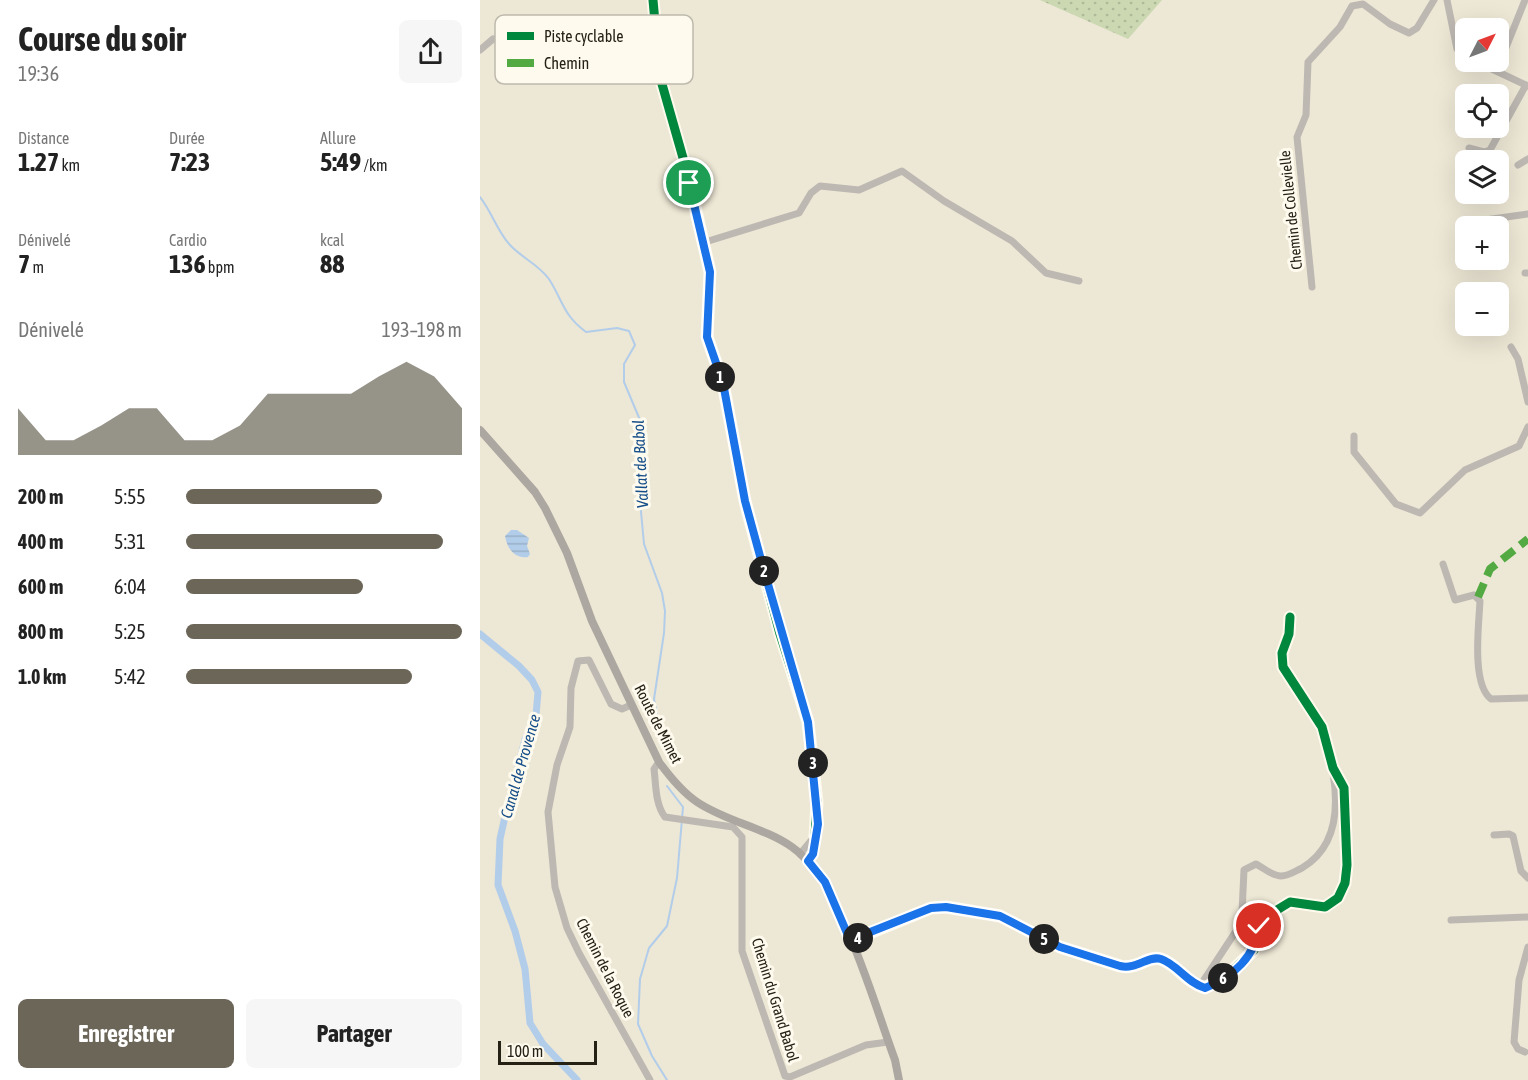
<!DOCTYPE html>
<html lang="fr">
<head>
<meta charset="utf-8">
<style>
  :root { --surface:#fff; --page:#f6f6f6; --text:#222; --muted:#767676; --accent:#6b6658 }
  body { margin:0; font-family:"Asap Condensed",sans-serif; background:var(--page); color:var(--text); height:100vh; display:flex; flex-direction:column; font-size:22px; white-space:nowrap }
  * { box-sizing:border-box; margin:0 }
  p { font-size:20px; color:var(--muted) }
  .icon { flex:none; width:33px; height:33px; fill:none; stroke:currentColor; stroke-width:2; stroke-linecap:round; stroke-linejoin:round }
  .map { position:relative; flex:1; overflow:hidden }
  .side { display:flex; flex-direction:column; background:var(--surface); width:480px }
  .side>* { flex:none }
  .needle { width:39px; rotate:48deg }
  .fabs { position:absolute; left:975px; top:18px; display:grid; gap:12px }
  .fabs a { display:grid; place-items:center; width:54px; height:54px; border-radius:9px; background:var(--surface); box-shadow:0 6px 24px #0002; font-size:30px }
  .scale { position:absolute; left:18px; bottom:15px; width:99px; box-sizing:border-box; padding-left:6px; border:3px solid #252115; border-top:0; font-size:16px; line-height:21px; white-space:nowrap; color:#252115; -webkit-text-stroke:4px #fefaed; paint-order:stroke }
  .pin { position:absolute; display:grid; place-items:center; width:51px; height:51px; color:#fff; margin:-26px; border:3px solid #fff; border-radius:50%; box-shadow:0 2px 6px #0007 }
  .km { position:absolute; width:30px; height:30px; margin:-15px; border-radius:50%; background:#222; color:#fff; font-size:16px; line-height:30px; text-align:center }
  .round { display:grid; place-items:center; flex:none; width:63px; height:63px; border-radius:9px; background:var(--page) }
  .head { display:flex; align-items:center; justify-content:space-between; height:102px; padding:0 18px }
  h1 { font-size:33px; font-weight:700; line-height:45px }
  .stats { display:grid; grid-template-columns:repeat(3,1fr); gap:9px; height:102px; padding:6px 18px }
  .stats div { display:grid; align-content:center }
  .stats b { font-size:26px; font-weight:700 }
  .stats small { font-size:16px; font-weight:400 }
  .stats p { font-size:16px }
  .chart { height:168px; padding:12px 18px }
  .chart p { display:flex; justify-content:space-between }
  .chart svg { width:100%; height:108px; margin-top:6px; fill:var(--accent); opacity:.7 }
  .primary-button { display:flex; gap:12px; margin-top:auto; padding:12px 18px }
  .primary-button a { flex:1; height:69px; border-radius:9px; background:var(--accent); color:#fff; font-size:24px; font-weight:700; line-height:69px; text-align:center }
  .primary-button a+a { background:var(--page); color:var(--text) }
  ul { padding:0 18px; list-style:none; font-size:20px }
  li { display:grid; grid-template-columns:96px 72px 1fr; align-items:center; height:45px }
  li i { height:15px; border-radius:8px; background:var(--accent) }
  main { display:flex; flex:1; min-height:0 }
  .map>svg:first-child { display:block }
  .grass { fill:url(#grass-dots) }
  .water { fill:url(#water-rules) }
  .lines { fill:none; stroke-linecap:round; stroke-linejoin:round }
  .stream { stroke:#b2cdea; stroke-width:2 }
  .canal { stroke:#b2cdea; stroke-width:7 }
  .minor { stroke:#bdb8b2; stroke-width:7 }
  .major { stroke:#aca7a0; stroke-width:8 }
  .quiet { stroke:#53aa42; stroke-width:8; stroke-dasharray:15 8; stroke-linecap:butt }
  .cycleway-casing { stroke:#fefaed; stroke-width:13 }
  .cycleway { stroke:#00873e; stroke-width:9 }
  .route-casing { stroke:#fff; stroke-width:12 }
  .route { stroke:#1a73e8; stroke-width:8 }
  .labels { text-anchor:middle; stroke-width:6; stroke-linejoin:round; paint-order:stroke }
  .street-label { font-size:15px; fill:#252115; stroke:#fefaed }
  .water-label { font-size:16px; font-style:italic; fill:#164e89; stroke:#fefaed }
  .key { fill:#fefaed; stroke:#bdb9ac; stroke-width:1.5 }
  .key-label { font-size:16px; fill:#252115 }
</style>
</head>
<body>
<main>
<section class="side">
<div class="head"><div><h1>Course du soir</h1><p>19:36</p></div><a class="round"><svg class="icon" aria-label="share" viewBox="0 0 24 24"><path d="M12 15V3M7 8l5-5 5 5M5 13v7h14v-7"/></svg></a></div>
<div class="stats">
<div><p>Distance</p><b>1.27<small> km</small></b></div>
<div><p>Durée</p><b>7:23</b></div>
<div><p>Allure</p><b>5:49<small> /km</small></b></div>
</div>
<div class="stats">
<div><p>Dénivelé</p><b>7<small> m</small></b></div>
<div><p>Cardio</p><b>136<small> bpm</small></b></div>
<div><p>kcal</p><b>88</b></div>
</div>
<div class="chart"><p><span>Dénivelé</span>193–198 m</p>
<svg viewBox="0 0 160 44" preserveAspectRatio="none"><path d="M0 44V25L10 38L20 38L30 32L40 25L50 25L60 38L70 38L80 32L90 19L100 19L110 19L120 19L130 12L140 6L150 12L160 25V44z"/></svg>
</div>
<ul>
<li><b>200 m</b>5:55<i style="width:71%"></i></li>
<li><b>400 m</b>5:31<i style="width:93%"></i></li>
<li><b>600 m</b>6:04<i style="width:64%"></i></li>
<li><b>800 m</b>5:25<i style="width:100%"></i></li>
<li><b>1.0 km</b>5:42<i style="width:82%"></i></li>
</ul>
<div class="primary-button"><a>Enregistrer</a><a>Partager</a></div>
</section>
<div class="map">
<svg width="1048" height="1080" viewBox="0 0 1048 1080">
  <defs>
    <pattern id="grass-dots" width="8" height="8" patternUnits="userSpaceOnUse" patternTransform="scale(1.5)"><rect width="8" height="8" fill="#cbd8b2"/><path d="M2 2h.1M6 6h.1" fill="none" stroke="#aeb998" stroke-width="1.8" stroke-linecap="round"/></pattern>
    <pattern id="water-rules" width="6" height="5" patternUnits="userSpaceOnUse" patternTransform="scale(1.5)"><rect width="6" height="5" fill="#b2cdea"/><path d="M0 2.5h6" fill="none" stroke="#99b0c8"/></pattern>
  </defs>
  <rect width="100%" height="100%" fill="#ede7d5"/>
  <path class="grass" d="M560,0H682L648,39Z"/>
  <path class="water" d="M31,530H37L49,538L47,546L50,554L48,557C34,559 27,548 25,536Z"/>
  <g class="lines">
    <g class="stream">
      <path d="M0,197C12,212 17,231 30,245C42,258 58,264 69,279C83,301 83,315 106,332L137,328L149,331L155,345L144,364V382L160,420V501L164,544L182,593L185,611L184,633L174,699L181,735L180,744"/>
      <path d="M187,786L203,807L197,878L187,926L169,948L160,979L158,1024L172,1056L187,1080"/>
    </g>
    <path class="canal" d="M0,634L39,666L52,680L58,692L56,715L45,740L24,821L20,839L18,885L35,931L45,969L50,1023L63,1044L97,1080"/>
    <g class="minor">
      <path d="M173,0L180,77L207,172L230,272L227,337L243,383L265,501L300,634L328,722L337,802L335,836"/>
      <path d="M967,0L977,49L986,57"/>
      <path d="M0,50L13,39"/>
      <path d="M997,62L1048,86"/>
      <path d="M1017,70L1045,0"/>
      <path d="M989,148L1004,152L1010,150L1046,85"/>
      <path d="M1038,165L1048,159"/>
      <path d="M998,221L1048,214"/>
      <path d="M222,243L319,213L331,193L340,186L379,190L422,171L464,201L532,241L566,273L599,281"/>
      <path d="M1045,273H1048"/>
      <path d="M832,287L817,137L826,115L828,62L860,27L872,6L883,4L910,24L929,33L937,28L954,0"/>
      <path d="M1031,347L1038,359L1048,402"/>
      <path d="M874,436V452L916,504L940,513L985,470L1039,446L1048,427"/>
      <path d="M963,564L975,600L994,595L1000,601C999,623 991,684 1011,699L1048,698"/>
      <path d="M151,705L142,709L131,704L109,660L98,661L91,688L90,727L77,765L68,812L75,887L87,928L99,953L170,1080"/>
      <path d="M179,762L174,769C176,784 175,804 185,817L253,827L262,837V951L305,1076L310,1077L386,1045L408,1042"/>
      <path d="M1014,835L1029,834L1033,836L1041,871L1048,878"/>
      <path d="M320,854L335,836L333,853L328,861"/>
      <path d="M971,920L1048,917"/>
      <path d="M370,941L451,908L466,907L520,916L580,947L640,966C657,970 668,955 681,959C698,965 705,982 725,988L751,972L774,950L779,926L784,918L810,902L845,907L858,898L865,883L867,865L864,788L853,768L842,727L803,667L802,653L809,634L810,617"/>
      <path d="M720,986L758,928L762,912L764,870L776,864C784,868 792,876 801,876C809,876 815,871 822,868C856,848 859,809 853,773"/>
      <path d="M1045,1052L1038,1049L1034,1042L1039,980L1048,947"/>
    </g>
    <path class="major" d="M0,430L55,492L65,508L87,553L112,621L179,762C190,777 202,792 217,802C247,822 283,827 312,847C360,880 394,1004 415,1060L419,1080"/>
    <path class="quiet" d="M998,597L1010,569L1048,539"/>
    <g class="cycleway-casing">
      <g id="cycleway">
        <path d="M173,0L180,77L207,172L230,272L227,337L243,383L265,501L300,634L328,722L337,802L335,836"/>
        <path d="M370,941L451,908L466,907L520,916L580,947L640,966C657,970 668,955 681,959C698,965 705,982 725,988L751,972L774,950L779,926L784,918L810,902L845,907L858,898L865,883L867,865L864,788L853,768L842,727L803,667L802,653L809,634L810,617"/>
      </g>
    </g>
    <use href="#cycleway" class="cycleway"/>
  </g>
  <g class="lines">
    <g class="route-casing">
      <path id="route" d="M209,183L230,272L227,337L243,383L265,501L283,567L328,722L338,824L333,854L328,861L345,882L370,940L451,908L466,907L520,916L580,947L640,966C657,970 668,955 681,959C698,965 706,982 725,988C753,977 776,956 779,926"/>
    </g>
    <use href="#route" class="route"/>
  </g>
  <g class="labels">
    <g class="street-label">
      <text transform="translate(811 210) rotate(-96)" y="5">Chemin de Collevielle</text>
      <text transform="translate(178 724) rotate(63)" y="5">Route de Mimet</text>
      <text transform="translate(125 968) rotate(63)" y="5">Chemin de la Roque</text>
      <text transform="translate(295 1000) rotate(73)" y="5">Chemin du Grand Babol</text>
    </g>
    <g class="water-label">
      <text transform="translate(160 464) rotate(-93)" y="6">Vallat de Babol</text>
      <text transform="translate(40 766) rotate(-74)" y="6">Canal de Provence</text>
    </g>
  </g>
  <rect x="15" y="15" width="198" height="69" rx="9" class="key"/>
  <rect x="27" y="32" width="27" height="8" fill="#00873e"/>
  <rect x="27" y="59" width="27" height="8" fill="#53aa42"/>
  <g class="key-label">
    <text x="64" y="42">Piste cyclable</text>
    <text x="64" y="69">Chemin</text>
  </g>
</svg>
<div class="fabs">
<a><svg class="needle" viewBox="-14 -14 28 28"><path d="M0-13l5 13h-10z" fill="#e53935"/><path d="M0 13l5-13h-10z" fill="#767676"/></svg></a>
<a><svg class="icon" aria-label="locate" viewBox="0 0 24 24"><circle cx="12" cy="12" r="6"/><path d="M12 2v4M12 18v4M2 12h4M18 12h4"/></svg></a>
<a><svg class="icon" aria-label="layers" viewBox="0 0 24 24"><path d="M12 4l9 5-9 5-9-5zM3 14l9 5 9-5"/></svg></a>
<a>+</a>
<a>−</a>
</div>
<div class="scale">100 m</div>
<div class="pin" style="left:209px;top:183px;background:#1e9e55"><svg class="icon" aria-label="arrive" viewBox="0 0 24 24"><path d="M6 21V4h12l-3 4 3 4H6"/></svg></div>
<div class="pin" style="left:779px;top:926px;background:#d93025"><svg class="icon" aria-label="check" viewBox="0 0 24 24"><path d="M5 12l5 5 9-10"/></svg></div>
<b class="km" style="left:240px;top:377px">1</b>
<b class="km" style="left:284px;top:571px">2</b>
<b class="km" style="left:333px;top:763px">3</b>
<b class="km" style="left:378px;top:938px">4</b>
<b class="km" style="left:564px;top:939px">5</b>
<b class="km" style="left:743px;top:978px">6</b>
</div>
</main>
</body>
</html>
